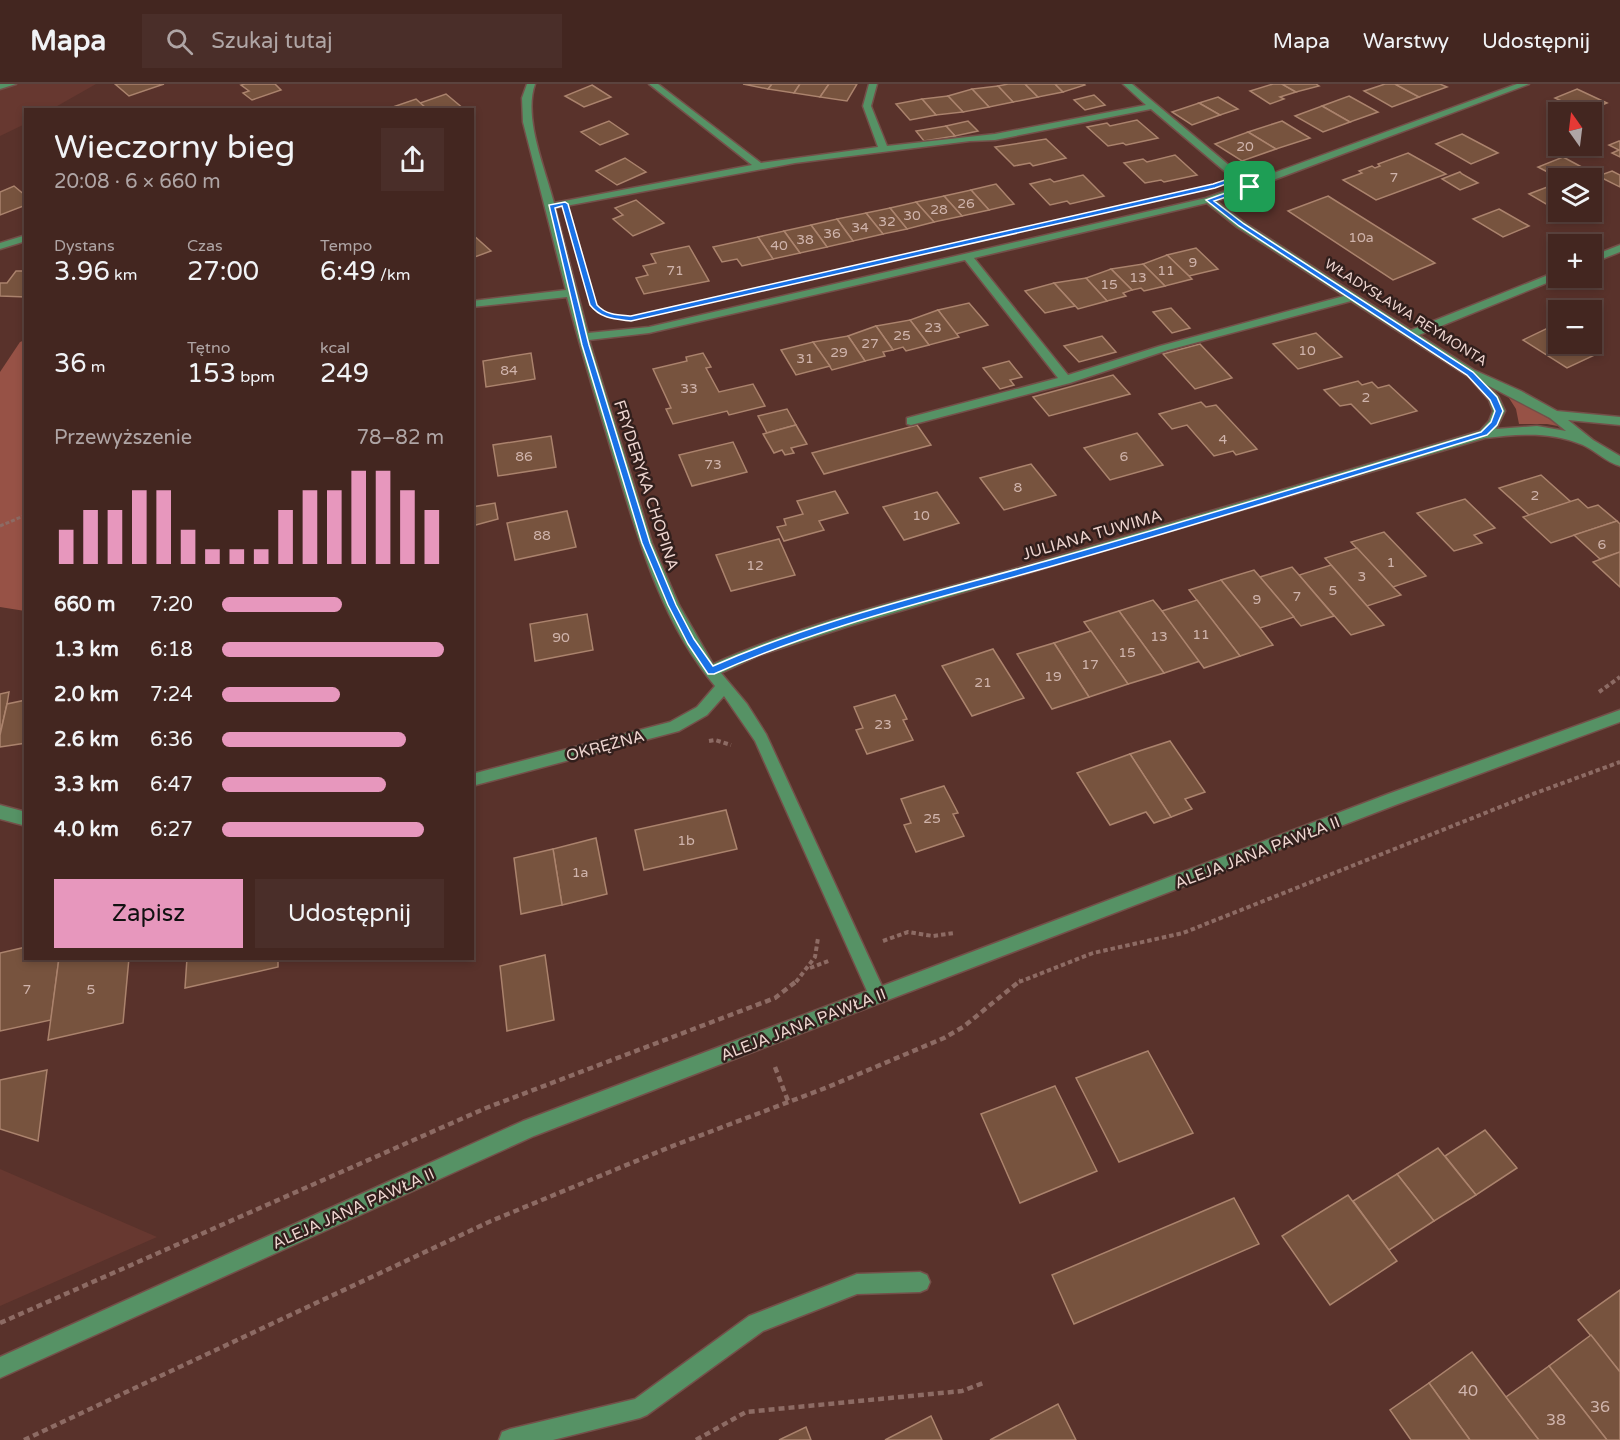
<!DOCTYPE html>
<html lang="pl">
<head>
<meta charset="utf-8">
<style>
  :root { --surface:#432620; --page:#4a2e29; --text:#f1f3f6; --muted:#afa5a5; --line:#5b433e; --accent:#e797bd }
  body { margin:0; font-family:"Varela Round",sans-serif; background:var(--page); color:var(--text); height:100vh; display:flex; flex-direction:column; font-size:22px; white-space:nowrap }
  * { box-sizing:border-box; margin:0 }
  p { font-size:20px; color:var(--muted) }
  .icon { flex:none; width:33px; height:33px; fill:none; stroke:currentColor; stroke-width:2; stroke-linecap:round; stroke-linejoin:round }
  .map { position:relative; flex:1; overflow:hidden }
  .drawer { position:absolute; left:24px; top:24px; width:450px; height:852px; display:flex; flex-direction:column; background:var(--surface); border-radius:0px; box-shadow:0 3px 9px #0003,0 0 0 2px var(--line) }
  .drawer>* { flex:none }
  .needle { width:39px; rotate:346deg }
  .fabs { position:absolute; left:1548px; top:18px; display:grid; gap:12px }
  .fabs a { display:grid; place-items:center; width:54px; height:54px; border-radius:0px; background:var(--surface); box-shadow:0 3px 9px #0003,0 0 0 2px var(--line); font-size:30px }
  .pin { position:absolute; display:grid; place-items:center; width:51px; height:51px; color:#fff; margin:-26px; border-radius:12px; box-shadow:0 3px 9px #0006 }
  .round { display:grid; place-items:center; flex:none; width:63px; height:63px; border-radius:0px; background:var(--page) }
  .summary { display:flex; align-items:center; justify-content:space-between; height:102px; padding:0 30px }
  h1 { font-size:33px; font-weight:600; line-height:45px }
  .stats { display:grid; grid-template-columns:repeat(3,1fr); gap:9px; height:102px; padding:6px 30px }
  .stats div { display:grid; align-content:center }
  .stats b { font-size:26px; font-weight:600 }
  .stats small { font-size:16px; font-weight:400 }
  .stats p { font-size:16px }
  .chart { height:168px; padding:12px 30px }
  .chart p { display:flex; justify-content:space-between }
  .chart svg { width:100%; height:108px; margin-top:6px; stroke:var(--accent); stroke-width:6 }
  .button { display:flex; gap:12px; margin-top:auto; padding:12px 30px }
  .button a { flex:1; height:69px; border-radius:0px; background:var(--accent); color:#111; font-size:24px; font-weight:600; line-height:69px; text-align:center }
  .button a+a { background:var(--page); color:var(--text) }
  ul { padding:0 30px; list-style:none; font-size:20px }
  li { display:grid; grid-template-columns:96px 72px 1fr; align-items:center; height:45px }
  li i { height:15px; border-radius:8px; background:var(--accent) }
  header { display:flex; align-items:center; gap:36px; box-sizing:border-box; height:84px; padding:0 30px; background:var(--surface); border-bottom:2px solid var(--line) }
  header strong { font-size:28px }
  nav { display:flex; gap:33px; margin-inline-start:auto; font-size:21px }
  .search { width:420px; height:54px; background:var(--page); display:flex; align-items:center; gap:15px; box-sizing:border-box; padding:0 21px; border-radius:0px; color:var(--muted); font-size:22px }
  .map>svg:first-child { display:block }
  .built { fill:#673830 }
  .green { fill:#975246 }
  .building { fill:#77533e; stroke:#ab836d; stroke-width:1.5 }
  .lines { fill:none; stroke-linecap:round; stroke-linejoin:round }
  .minor-casing { stroke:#744f49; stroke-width:3 }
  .path-far2 { stroke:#8d6b64; stroke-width:3; stroke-dasharray:4 2; stroke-linecap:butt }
  .path-far1 { stroke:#8d6b64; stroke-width:4; stroke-dasharray:4.5 3; stroke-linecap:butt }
  .path { stroke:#8d6b64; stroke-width:4.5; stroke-dasharray:6 4; stroke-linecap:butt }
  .minor { fill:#569265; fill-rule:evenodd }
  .route { fill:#1a73e8; stroke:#fff; stroke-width:1.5; fill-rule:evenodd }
  .labels { text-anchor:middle; stroke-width:5; stroke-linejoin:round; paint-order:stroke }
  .number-label { font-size:14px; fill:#d0b4ac }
  .far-street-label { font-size:14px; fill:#eed5d0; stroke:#321f1c }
  .street-label { font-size:16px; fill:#eed5d0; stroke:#321f1c }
  .near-number-label { font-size:16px; fill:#d0b4ac }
</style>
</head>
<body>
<header>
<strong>Mapa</strong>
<div class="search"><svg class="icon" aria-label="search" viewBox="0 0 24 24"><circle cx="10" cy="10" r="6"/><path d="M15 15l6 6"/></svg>Szukaj tutaj</div>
<nav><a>Mapa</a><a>Warstwy</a><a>Udostępnij</a></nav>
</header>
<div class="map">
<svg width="1620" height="1356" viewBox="0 0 1620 1356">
  <rect width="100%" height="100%" fill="#59322b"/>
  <g class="built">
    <path d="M0,0H96L52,25L26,26L25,40L0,52Z"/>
    <path d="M0,1085L157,1153L0,1222Z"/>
  </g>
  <g class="green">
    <path d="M25,256H26L25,527L0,523V288L20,258Z"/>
    <path d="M1511,312L1563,343L1547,340H1519L1516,325L1509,314Z"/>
  </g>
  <g class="building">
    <path d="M115,0H164L129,12Z"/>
    <path d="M245,0H275L281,6L252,16L243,9L249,7L241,1Z"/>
    <path d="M743,0H772L768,5Z"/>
    <path d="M772,0H800L794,9L768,5Z"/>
    <path d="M800,0H829L820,13L794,9Z"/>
    <path d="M829,0H857L847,17L820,13Z"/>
    <path d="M1008,0H1025L1038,13L1013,18L998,2Z"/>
    <path d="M1025,0H1055L1063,8L1038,13Z"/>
    <path d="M1055,0H1084L1085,1L1063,8Z"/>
    <path d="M1273,0H1282L1296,8L1280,13L1284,15L1270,20L1250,7Z"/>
    <path d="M1282,0H1316L1319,2L1296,8Z"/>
    <path d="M1385,0H1395L1419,13L1392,23L1364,7Z"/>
    <path d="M1395,0H1440L1447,3L1419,13Z"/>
    <path d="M592,1L611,13L584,23L565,12Z"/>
    <path d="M998,2L1013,18L989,23L972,5Z"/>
    <path d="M972,5L989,23L963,28L948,12Z"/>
    <path d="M1577,5L1607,19L1585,28L1555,14Z"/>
    <path d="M446,10L464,25L428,26L420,19Z"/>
    <path d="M1094,11L1105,21L1085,26L1074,16Z"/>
    <path d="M948,12L963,28L936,31L922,15Z"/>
    <path d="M1349,12L1378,28L1350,38L1322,22Z"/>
    <path d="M1218,13L1238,25L1220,31L1199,19Z"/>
    <path d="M416,15L428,26L390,24Z"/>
    <path d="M922,15L936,31L910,36L896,20Z"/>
    <path d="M1199,19L1220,31L1192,41L1172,28Z"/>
    <path d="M1322,22L1350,38L1323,48L1295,32Z"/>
    <path d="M1137,36L1158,54L1126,61L1123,59L1108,62L1087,43L1107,39L1110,42Z"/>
    <path d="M609,37L628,50L600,61L581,48Z"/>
    <path d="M968,37L978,47L955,52L946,42Z"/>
    <path d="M1282,37L1310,54L1276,65L1248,48Z"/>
    <path d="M946,42L955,52L924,57L916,47Z"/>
    <path d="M1248,48L1276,65L1242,77L1215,60Z"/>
    <path d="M1462,50L1498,69L1471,80L1436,60Z"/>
    <path d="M1046,55L1066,74L1033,82L1030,79L1014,82L995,63Z"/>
    <path d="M1619,57H1620V73L1612,69L1619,66L1609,61Z"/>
    <path d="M1408,69L1446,90L1376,116L1343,96L1362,89L1359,87L1372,82L1375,84L1380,82L1378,80Z"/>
    <path d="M1175,71L1197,91L1164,98L1161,96L1145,99L1124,79L1143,75L1147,78Z"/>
    <path d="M1563,73L1591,88L1577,94H1559L1538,83Z"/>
    <path d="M625,74L646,88L617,101L596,87Z"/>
    <path d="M1612,87L1620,91V103L1598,92Z"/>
    <path d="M1460,88L1462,90L1478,99L1460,106L1442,95Z"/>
    <path d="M1083,91L1104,112L1070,120L1067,117L1050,121L1030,100L1050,95L1054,98Z"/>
    <path d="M996,100L1014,120L989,126L971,106Z"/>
    <path d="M1555,100L1558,102V127L1529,110Z"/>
    <path d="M14,102L26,112V121L0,131V108Z"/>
    <path d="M971,106L989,126L962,132L944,112Z"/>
    <path d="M944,112L962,132L934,138L916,118Z"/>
    <path d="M1328,112L1435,179L1393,196L1288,127Z"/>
    <path d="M636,116L664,139L633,152L613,135L623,131L615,124Z"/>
    <path d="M916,118L934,138L907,145L890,124Z"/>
    <path d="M890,124L907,145L883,150L866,129Z"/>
    <path d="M1499,125L1529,142L1503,153L1473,135Z"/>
    <path d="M866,129L883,150L853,157L837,135Z"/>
    <path d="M837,135L853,157L827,163L811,141Z"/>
    <path d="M811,141L827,163L800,169L784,147Z"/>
    <path d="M784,147L800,169L773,175L758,153Z"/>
    <path d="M472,150L491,167L472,174Z"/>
    <path d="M758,153L773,175L742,182L737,175L722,178L713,163Z"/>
    <path d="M689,162L709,197L644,210L636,194L648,191L643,182L656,179L651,170Z"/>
    <path d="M1196,164L1218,185L1189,192L1167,171Z"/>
    <path d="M1167,171L1189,192L1192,195L1165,202L1143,180Z"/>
    <path d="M1143,180L1165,202L1144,207L1141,204L1132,206L1111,185Z"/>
    <path d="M1111,185L1132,206L1123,209L1126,212L1107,217L1086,194Z"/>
    <path d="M16,187H26V213L0,212V199H7Z"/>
    <path d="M1086,194L1107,217L1078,225L1054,199Z"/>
    <path d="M1054,199L1075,222L1045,229L1025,207Z"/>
    <path d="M969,219L988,241L956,250L938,226Z"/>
    <path d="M1171,224L1190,244L1172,249L1153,228Z"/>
    <path d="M938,226L959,253L929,261L910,236Z"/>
    <path d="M910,236L929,261L906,267L903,263L893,266L876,242Z"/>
    <path d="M1554,241L1558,244V260H1584L1599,269L1567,284L1523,256Z"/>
    <path d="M876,242L893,266L883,268L885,272L865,277L848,252Z"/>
    <path d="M1316,249L1342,273L1298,285L1273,260Z"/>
    <path d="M848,252L865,277L832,286L813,258Z"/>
    <path d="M1102,252L1116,268L1079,278L1064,262Z"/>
    <path d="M813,258L830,282L796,291L781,266Z"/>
    <path d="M1200,260L1232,294L1195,305L1163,270Z"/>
    <path d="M531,269L535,295L486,303L483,277Z"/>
    <path d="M703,269L711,283L706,284L719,308L753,300L765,322L729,331L727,327L673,340L666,325L671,324L653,285L687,277L686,273Z"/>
    <path d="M1009,277L1022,293L1010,296L1014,301L1000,305L983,284Z"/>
    <path d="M1113,291L1130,310L1049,332L1033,313Z"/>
    <path d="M1358,297L1362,301L1372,298L1378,304L1389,301L1417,327L1371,340L1351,320L1340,322L1324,306Z"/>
    <path d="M1201,318L1206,323L1216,321L1257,365L1236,371L1233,367L1214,372L1187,341L1172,345L1159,330Z"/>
    <path d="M787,325L796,341L767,349L758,332Z"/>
    <path d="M796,341L807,360L791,364L794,369L785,371L782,366L774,369L763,350Z"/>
    <path d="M917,341L931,361L824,390L812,369Z"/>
    <path d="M1137,349L1163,381L1110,396L1084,364Z"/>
    <path d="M551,352L556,383L498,392L493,361Z"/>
    <path d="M733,358L747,388L692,402L679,371Z"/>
    <path d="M1031,380L1056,411L1004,426L980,394Z"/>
    <path d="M1541,391L1571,418L1529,431L1499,404Z"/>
    <path d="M835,407L848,429L819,437L824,446L784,457L777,443L786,441L784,435L803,430L797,417Z"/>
    <path d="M937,408L959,439L904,456L883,423Z"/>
    <path d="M1465,415L1495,444L1474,451L1482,459L1454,467L1417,429Z"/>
    <path d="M1578,415L1588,424L1598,421L1617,437L1551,459L1523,433Z"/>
    <path d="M495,419L498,435L472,442V423Z"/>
    <path d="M567,427L576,463L515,476L507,439Z"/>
    <path d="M1617,437L1620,440V468L1600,475L1574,451Z"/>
    <path d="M1384,448L1426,492L1393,503L1351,458Z"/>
    <path d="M779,455L795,491L731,507L716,471Z"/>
    <path d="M1357,464L1393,503L1401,511L1367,522L1325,474Z"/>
    <path d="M1620,468V503L1593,478Z"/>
    <path d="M1331,481L1367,522L1384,541L1351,551L1299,491Z"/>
    <path d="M1292,483L1299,491L1334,532L1301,542L1260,493Z"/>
    <path d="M1254,486L1260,493L1294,533L1260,544L1221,496Z"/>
    <path d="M1221,496L1260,544L1273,561L1240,572L1189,506Z"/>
    <path d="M1153,516L1162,527L1200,577L1164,589L1119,527Z"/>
    <path d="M1197,516L1240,572L1204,584L1162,527Z"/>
    <path d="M1119,527L1164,589L1128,600L1084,538Z"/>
    <path d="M587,530L593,566L535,577L530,540Z"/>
    <path d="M1091,547L1128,600L1089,613L1054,559Z"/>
    <path d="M1054,559L1089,613L1052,625L1017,570Z"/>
    <path d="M993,565L1024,614L972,632L942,582Z"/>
    <path d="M9,608L7,620L0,651V610Z"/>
    <path d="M895,611L907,635L903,636L913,656L867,670L856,646L863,644L854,623Z"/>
    <path d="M26,616V659L0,663V651L7,620Z"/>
    <path d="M1170,657L1205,708L1185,715L1192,725L1171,733L1130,670Z"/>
    <path d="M1130,670L1171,733L1154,739L1146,728L1110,741L1077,689Z"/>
    <path d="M944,702L958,729L953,730L964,752L916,768L904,741L911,739L901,715Z"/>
    <path d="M726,726L737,765L644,786L635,746Z"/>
    <path d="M596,754L607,810L562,821L553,765Z"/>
    <path d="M553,765L562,821L521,830L514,774Z"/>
    <path d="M26,863V874H59L51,936L0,947V869Z"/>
    <path d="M545,871L554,936L507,947L500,882Z"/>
    <path d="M59,874H129L123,939L48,956Z"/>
    <path d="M187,874H278V883L185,904Z"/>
    <path d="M1148,967L1193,1049L1119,1078L1076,994Z"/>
    <path d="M47,986L38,1057L0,1045V996Z"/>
    <path d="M1055,1002L1097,1087L1020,1119L981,1030Z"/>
    <path d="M1485,1046L1517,1084L1476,1111L1445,1072Z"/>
    <path d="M1438,1064L1476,1111L1434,1137L1397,1090Z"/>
    <path d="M1397,1090L1434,1137L1389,1166L1353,1117Z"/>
    <path d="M1348,1111L1397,1177L1330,1221L1282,1152Z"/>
    <path d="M1234,1114L1259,1160L1074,1240L1052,1191Z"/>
    <path d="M1620,1206V1288L1578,1236Z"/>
    <path d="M1591,1251L1620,1288V1356H1607L1549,1282Z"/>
    <path d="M1472,1268L1506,1313L1539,1356H1470L1429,1299Z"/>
    <path d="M1549,1282L1607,1356H1539L1506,1313Z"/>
    <path d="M1429,1299L1470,1356H1411L1390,1326Z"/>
    <path d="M1058,1320L1076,1356H990Z"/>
    <path d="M931,1332L942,1356H885Z"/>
    <path d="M806,1343L811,1356H779Z"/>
  </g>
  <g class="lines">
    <g class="minor-casing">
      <g id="minor">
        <path d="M0,0H16L0,5Z"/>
        <path d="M527,0H535C523,34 545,84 554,119L752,81L649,0H658L761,79L878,63L863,22L869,0H877L871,22L887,62L995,50L1146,21L1123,0H1132L1249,98L1517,0H1529L1255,103L1253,105L1216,117L1245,139L1411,246L1558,187L1559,194L1419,251L1474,286L1521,307L1557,327L1620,333V341L1568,336L1593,356L1620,372V382C1606,378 1596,367 1583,361C1551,347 1519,350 1485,354L846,543L760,571L721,589L747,620L766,650L882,902L1388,710L1620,626V638L1398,720L534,1052L0,1294V1273L523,1037L867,907L755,657L724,612L707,631L679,647L472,702V690L670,638L697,623L715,602C661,538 638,454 614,375C598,321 581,267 567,213L472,223V217L566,206L523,38L522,14ZM1151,25L1241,101L1206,114L649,243L588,249L555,124L795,79L970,57L995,56ZM1207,119L1237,143L1344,212L1160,262L1068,291L974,174ZM965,176L1058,294L907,334V340L911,341L1070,299L1168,266L1351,217L1469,293L1489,316L1493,327L1489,337L1480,347C1329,392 1179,437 1028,481C923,511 813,535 713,580L679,521L652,459L589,256L649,249ZM1487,301L1550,334L1566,347L1537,342L1496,345L1505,327L1498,312Z"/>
        <path d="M26,151V157L0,165V159Z"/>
        <path d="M1620,161V168L1592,179V172Z"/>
        <path d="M0,721L26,728V742L0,735Z"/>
        <path d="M920,1188L927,1191L930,1198L927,1205L920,1208L857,1210L763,1247L647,1331L640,1334L553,1356H499L502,1348L510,1345L635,1315L749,1232L857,1190Z"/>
      </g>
    </g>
    <path class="path-far2" d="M0,442L26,431"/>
    <g class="path-far1">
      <path d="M1599,608L1620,593"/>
      <path d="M709,657L715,656L731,661"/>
      <path d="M883,857L908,848L933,852L954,849"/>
      <path d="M810,884L831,876"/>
      <path d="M796,898L815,873L818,854"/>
      <path d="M1019,898L1093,869L1183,849L1533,710L1620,678"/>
    </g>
    <g class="path">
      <path d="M775,983L788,1017"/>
      <path d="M0,1239L486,1024L775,914L798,896"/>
      <path d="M24,1356L491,1137L670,1063L828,1003L944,954L963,943L1021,896"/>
      <path d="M696,1356L746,1328L962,1307L986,1298"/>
    </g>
    <use href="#minor" class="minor"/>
  </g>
  <path class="route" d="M1237,92L1253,101V104L1214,117L1244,140L1473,288L1497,313L1503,327L1497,341L1487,351C1343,395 1200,440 1056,481C941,514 823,541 714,590H708L688,560L668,521L642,459L582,261L549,121L565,118L568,120L597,221C606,231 618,231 631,232L1213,100ZM1237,96L1245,102L1206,116L1239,142L1467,291L1490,316L1495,327L1491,338L1481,348C1336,392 1191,436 1046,477C934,509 819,535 713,582L694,555L676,521L650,459L589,261L555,124L562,122L590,221C601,235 615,235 631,237L1215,104Z"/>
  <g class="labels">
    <g class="number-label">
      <text x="1245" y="67">20</text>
      <text x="1394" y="98">7</text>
      <text x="966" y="124">26</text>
      <text x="939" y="130">28</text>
      <text x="912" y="136">30</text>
      <text x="887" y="142">32</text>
      <text x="860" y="148">34</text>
      <text x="832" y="154">36</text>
      <text x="1361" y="158">10a</text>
      <text x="805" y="160">38</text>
      <text x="779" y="166">40</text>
      <text x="1193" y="183">9</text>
      <text x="675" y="191">71</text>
      <text x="1166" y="191">11</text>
      <text x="1138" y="198">13</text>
      <text x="1109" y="205">15</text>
      <text x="933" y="248">23</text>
      <text x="902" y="256">25</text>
      <text x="870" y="264">27</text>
      <text x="1307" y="271">10</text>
      <text x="839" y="273">29</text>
      <text x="805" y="279">31</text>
      <text x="509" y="291">84</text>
      <text x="689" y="309">33</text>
      <text x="1366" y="318">2</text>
      <text x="1223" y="360">4</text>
      <text x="524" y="377">86</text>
      <text x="1124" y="377">6</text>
      <text x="713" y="385">73</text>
      <text x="1018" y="408">8</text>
      <text x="1535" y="416">2</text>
      <text x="921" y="436">10</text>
      <text x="542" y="456">88</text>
      <text x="1602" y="465">6</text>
      <text x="1391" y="483">1</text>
      <text x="755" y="486">12</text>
      <text x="1362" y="497">3</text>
      <text x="1333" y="511">5</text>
      <text x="1297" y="517">7</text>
      <text x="1257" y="520">9</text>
      <text x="1201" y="555">11</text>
      <text x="1159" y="557">13</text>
      <text x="561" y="558">90</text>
      <text x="1127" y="573">15</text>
      <text x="1090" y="585">17</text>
      <text x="1053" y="597">19</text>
      <text x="983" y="603">21</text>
      <text x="883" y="645">23</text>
      <text x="932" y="739">25</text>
      <text x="686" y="761">1b</text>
      <text x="580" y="793">1a</text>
      <text x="27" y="910">7</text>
      <text x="91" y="910">5</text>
    </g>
    <g class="far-street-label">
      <text transform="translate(1406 228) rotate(32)" y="5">WŁADYSŁAWA REYMONTA</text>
    </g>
    <g class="street-label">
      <text transform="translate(647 401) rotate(72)" y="6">FRYDERYKA CHOPINA</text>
      <text transform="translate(1092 450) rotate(-16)" y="6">JULIANA TUWIMA</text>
      <text transform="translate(605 661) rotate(-15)" y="6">OKRĘŻNA</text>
      <text transform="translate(1257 768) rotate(-21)" y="6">ALEJA JANA PAWŁA II</text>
      <text transform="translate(803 940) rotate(-21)" y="6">ALEJA JANA PAWŁA II</text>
      <text transform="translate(353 1124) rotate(-24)" y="6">ALEJA JANA PAWŁA II</text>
    </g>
    <g class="near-number-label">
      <text x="1468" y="1312">40</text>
      <text x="1600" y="1328">36</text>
      <text x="1556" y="1341">38</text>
    </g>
  </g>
</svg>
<div class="fabs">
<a><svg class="needle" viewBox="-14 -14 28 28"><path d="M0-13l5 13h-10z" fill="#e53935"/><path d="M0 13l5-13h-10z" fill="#afa5a5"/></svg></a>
<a><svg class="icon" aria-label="layers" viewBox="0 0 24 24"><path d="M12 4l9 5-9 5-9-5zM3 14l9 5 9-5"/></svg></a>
<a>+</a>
<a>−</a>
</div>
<div class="pin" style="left:1250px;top:103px;background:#1e9e55"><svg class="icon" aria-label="arrive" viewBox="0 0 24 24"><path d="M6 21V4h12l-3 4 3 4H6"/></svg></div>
<section class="drawer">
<div class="summary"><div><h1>Wieczorny bieg</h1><p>20:08 · 6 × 660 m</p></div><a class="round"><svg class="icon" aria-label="share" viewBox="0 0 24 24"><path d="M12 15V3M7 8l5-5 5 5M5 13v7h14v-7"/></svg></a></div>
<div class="stats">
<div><p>Dystans</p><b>3.96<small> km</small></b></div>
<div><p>Czas</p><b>27:00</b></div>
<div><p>Tempo</p><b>6:49<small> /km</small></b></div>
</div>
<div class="stats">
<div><b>36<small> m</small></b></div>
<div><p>Tętno</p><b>153<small> bpm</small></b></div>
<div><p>kcal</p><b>249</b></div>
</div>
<div class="chart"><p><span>Przewyższenie</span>78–82 m</p>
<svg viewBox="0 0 160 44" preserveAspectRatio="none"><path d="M5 44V30M15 44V22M25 44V22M35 44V14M45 44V14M55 44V30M65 44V38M75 44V38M85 44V38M95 44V22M105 44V14M115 44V14M125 44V6M135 44V6M145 44V14M155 44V22"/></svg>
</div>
<ul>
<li><b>660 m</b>7:20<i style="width:54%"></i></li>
<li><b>1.3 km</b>6:18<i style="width:100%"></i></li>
<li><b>2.0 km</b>7:24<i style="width:53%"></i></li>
<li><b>2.6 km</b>6:36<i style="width:83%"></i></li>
<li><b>3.3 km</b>6:47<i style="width:74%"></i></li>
<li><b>4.0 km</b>6:27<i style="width:91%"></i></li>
</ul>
<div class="button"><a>Zapisz</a><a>Udostępnij</a></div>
</section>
</div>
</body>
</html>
